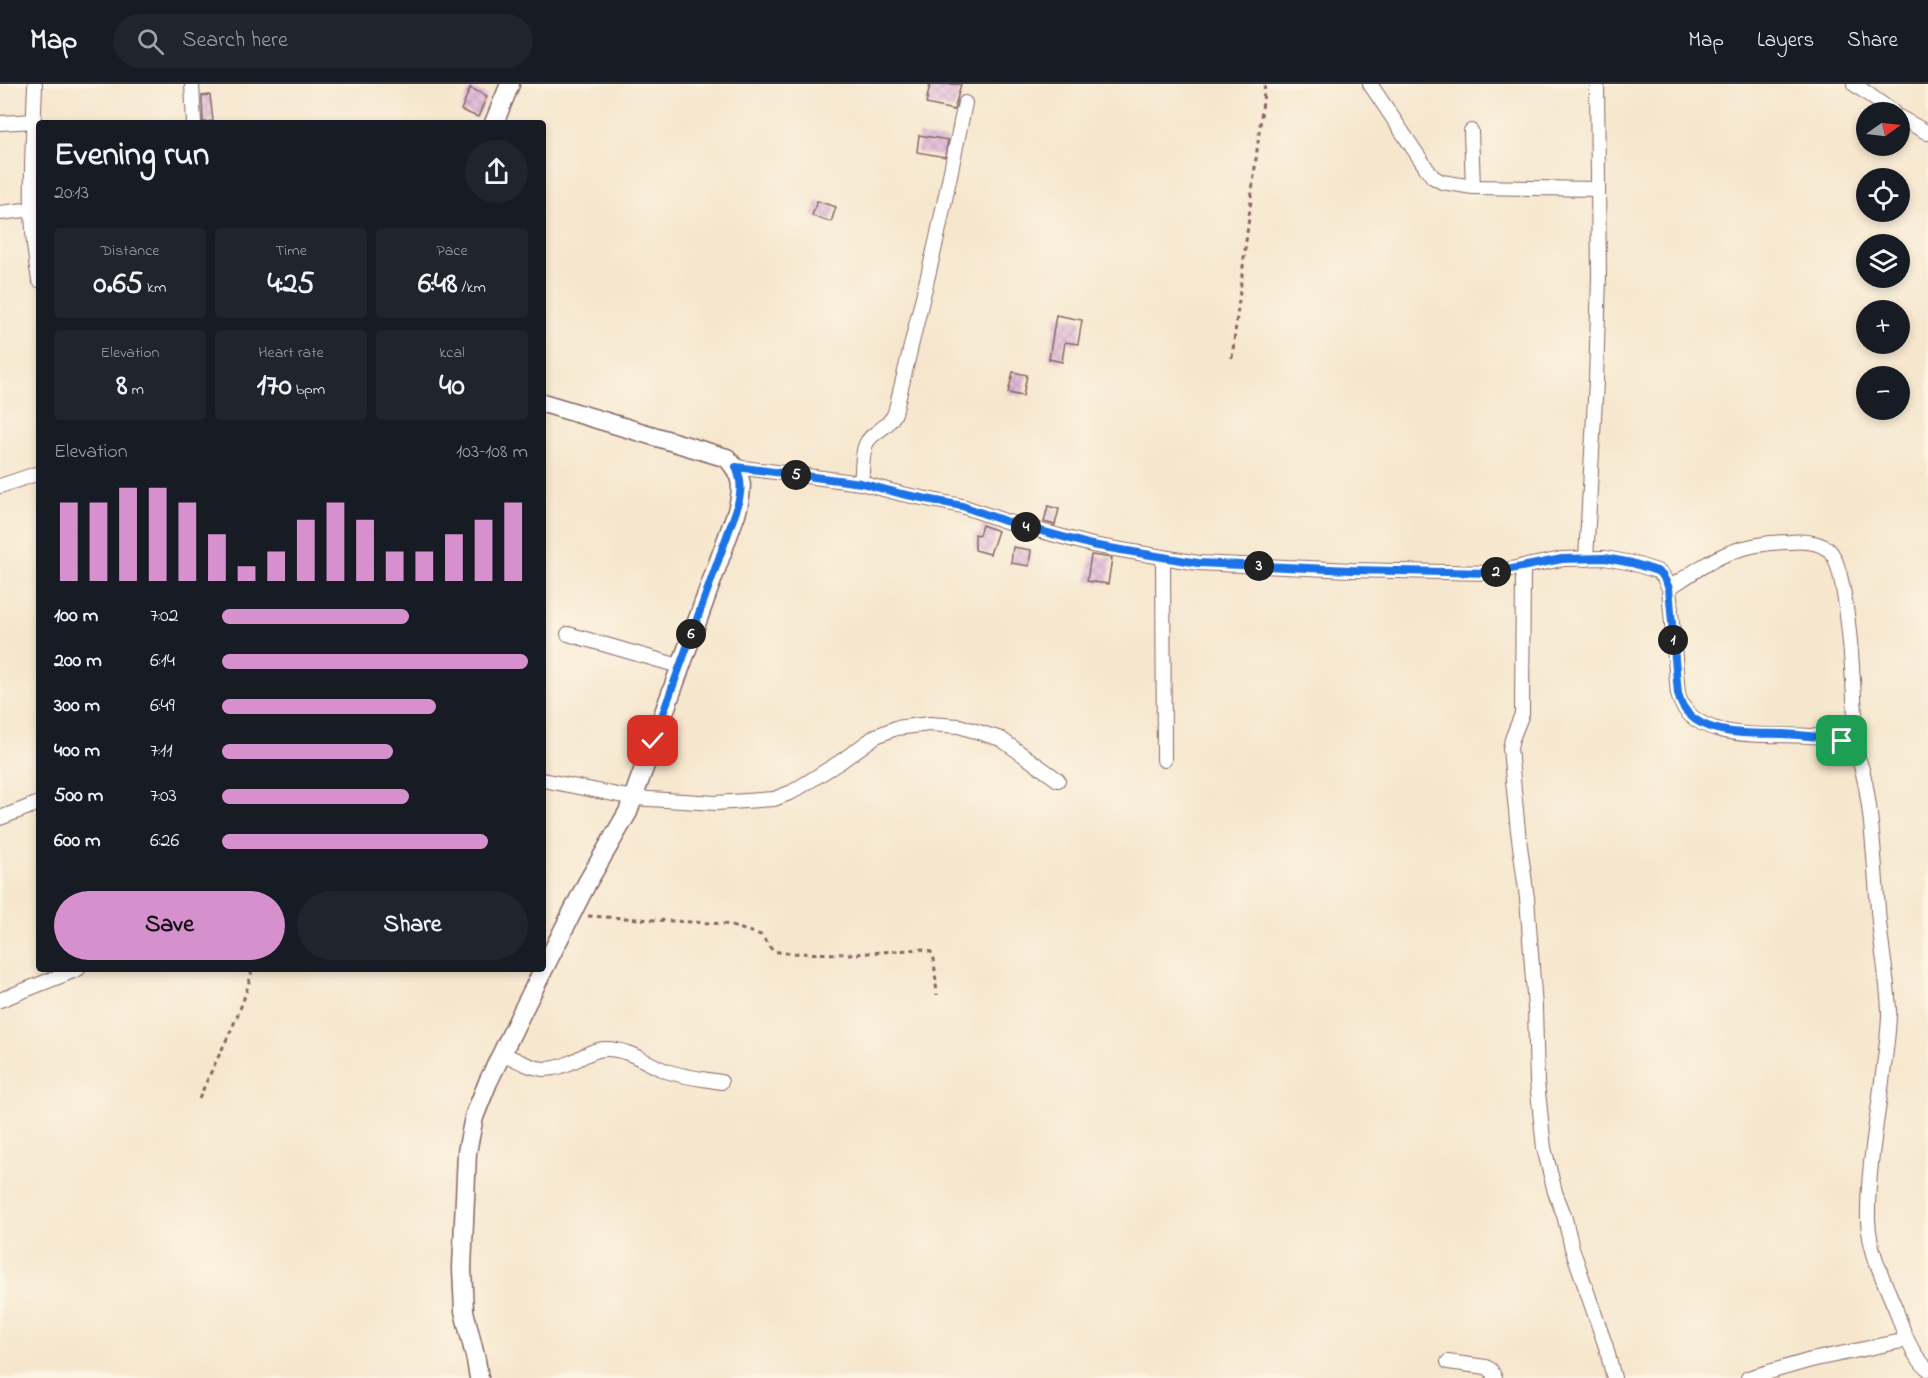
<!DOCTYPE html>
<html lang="en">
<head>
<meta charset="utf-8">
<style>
  :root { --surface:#171b24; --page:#20242c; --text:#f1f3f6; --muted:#9ea1a6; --line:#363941; --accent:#d690ce }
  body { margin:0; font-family:"Indie Flower",sans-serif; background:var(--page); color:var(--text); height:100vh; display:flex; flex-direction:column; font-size:22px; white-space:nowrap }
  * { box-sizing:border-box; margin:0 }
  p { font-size:20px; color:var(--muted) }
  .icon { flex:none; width:33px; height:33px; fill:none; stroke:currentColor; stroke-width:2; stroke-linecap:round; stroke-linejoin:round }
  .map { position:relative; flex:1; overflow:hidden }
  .drawer { position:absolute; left:36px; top:36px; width:510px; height:852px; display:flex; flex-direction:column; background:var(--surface); border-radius:6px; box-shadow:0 3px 9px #0003 }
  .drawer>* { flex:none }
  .needle { width:39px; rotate:76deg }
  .tools { position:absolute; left:1856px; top:18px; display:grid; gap:12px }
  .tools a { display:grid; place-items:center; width:54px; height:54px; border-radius:50%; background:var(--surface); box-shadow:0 3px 9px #0003; font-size:30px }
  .pin { position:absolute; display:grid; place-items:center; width:51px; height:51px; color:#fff; margin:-26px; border-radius:12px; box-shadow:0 3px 9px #0006 }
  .km { position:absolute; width:30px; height:30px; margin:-15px; border-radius:50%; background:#222; color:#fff; font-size:16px; line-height:30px; text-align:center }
  .round { display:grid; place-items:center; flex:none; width:63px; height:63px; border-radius:32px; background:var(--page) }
  .headline { display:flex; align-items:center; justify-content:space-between; height:102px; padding:0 18px }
  h1 { font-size:33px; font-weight:800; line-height:45px }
  .metrics { display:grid; grid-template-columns:repeat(3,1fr); gap:9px; height:102px; padding:6px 18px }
  .metrics div { display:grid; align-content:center; border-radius:6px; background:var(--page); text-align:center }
  .metrics b { font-size:30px; font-weight:800 }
  .metrics small { font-size:16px; font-weight:400 }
  .metrics p { font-size:16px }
  .chart { height:168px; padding:12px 18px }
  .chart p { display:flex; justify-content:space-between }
  .chart svg { width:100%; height:108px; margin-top:6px; stroke:var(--accent); stroke-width:6 }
  .primary-button { display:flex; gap:12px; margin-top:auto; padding:12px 18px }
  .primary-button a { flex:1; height:69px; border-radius:36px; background:var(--accent); color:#111; font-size:24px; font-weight:800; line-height:69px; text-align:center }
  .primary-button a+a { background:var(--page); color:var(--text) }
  ul { padding:0 18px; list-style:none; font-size:20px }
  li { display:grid; grid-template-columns:96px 72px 1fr; align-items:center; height:45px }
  li i { height:15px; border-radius:8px; background:var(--accent) }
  header { display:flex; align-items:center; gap:36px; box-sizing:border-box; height:84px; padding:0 30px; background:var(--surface); border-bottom:2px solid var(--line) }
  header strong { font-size:28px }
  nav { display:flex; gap:33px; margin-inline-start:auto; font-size:21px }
  .search { width:420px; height:54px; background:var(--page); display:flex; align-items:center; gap:15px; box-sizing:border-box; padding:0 21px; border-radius:33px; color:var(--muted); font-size:22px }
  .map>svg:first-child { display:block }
  .building { fill:url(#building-cross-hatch) }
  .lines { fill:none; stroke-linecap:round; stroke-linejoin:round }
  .minor-casing { stroke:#866564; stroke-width:16 }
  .secondary-casing { stroke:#866564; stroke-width:21 }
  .path { stroke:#866564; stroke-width:3; stroke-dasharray:4.5 4.5; stroke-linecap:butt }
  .minor { stroke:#fff; stroke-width:14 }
  .secondary { stroke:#fff; stroke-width:18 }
  .route-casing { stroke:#fff; stroke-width:12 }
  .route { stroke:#1a73e8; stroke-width:8 }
</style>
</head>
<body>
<header>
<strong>Map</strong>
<div class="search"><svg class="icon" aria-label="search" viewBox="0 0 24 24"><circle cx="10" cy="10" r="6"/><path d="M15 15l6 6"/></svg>Search here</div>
<nav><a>Map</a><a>Layers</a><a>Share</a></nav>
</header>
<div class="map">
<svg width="1928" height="1294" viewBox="0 0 1928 1294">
  <defs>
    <pattern id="building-cross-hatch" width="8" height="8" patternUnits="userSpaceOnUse" patternTransform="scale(1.5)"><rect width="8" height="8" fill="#ddb3d7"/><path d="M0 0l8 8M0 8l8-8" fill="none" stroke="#b591af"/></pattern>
  </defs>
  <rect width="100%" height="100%" fill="#fcf5e5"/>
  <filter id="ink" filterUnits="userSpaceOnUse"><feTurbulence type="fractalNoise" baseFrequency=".0167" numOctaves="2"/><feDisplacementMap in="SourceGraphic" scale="12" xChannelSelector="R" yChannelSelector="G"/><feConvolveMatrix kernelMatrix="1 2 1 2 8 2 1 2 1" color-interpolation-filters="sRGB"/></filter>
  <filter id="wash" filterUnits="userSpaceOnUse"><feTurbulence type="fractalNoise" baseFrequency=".008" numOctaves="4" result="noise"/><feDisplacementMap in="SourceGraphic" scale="24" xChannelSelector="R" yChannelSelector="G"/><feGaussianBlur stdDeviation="1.35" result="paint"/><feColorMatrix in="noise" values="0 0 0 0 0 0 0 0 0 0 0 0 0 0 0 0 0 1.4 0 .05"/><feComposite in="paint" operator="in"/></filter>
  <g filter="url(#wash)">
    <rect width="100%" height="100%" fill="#f6e6cd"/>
    <g id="blocks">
      <g class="building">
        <path d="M930,0H961L954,26L926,20Z"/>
        <path d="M470,4L487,12L478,33L461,26Z"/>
        <path d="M210,11L213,37L203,38L202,12Z"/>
        <path d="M919,51L948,56L945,73L917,68Z"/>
        <path d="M817,117L836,123L831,138L812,132Z"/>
        <path d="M1056,231L1082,236L1078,260L1065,258L1062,278L1049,275Z"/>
        <path d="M1013,288L1027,291L1023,312L1008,309Z"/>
        <path d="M1048,422L1059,425L1055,441L1044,438Z"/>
        <path d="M982,441L998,447L990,470L975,466V450L979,451Z"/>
        <path d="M1013,463L1031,466L1029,482L1011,479Z"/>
        <path d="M1091,471L1112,474L1108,500L1087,497Z"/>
      </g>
    </g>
  </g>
  <g filter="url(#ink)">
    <use href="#blocks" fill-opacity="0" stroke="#866564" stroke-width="1.5"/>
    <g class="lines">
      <g class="minor-casing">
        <g id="minor">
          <path d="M35,0C33,65 27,132 39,196"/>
          <path d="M192,0L194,39"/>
          <path d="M1370,0L1427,85L1433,93L1442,98L1473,103L1598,105"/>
          <path d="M1854,0L1893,28"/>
          <path d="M1899,33L1928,49"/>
          <path d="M0,39L34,37"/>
          <path d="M1471,47L1473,103"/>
          <path d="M0,129L33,125"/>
          <path d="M736,383L861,399L902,410L962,422L1005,437L1092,461L1198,479L1351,486L1491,489L1562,475L1605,474L1632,479L1657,487L1663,492L1669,504L1678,610C1690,660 1771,649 1810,652C1823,653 1839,653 1849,662C1860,671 1863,689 1866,703C1874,748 1875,793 1879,838C1882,868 1888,898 1889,928C1889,946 1886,965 1884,982C1878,1031 1867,1088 1868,1136C1869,1167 1884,1197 1896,1226C1903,1247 1911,1271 1928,1285"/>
          <path d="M861,399C863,387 861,371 866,360C871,348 888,345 895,329L937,154L965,19"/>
          <path d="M0,402L39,389"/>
          <path d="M1163,473L1164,676"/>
          <path d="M1586,475L1596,297L1599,192L1597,0"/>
          <path d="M1523,482L1522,630L1512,655L1510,665L1518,747L1527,814L1535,924L1537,998L1544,1064L1555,1108L1564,1131L1572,1164L1606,1263L1614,1294"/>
          <path d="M1669,504C1713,475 1734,459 1790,458C1802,457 1819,458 1829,466C1851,485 1855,638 1857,672"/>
          <path d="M568,550L679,582"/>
          <path d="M543,696L633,714L716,719L774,715L792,708L840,678L876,652L896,644L929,640L959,642L1001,655L1058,696"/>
          <path d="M0,734L39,719"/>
          <path d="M0,916L78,885"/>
          <path d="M502,969C532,983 543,993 576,976C585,971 595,965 606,965C629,965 646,979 666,987C684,993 703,995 721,998"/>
          <path d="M1448,1278L1486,1283L1491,1286L1495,1294"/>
          <path d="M1748,1294L1811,1276L1907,1256"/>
        </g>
      </g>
      <g class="secondary-casing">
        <g id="secondary">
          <path d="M494,39L510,0"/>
          <path d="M479,1294L476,1276L464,1227L462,1184L467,1068L474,1033L488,998L522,928L587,799L628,728L737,427C743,404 744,393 727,374L543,319"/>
        </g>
      </g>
      <g class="path">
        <path d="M1232,274L1265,0"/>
        <path d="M588,832L725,840L761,851L773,867L785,869L855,870L922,865L931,868L934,875L937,911"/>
        <path d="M199,1015C217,971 243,931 252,885"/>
      </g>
      <use href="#minor" class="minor"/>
      <use href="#secondary" class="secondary"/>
    </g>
  </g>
  <g class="lines" filter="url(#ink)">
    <g class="route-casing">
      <path id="route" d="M653,657L736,427C741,410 743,399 736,383L861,399L902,410L962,422L1005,437L1092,461L1198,479L1351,486L1491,489L1562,475L1605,474L1632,479L1657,487L1663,492L1669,504L1678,610C1689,654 1747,649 1782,650C1802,651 1822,653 1842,657"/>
    </g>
    <use href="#route" class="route"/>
  </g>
</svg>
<div class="tools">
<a><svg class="needle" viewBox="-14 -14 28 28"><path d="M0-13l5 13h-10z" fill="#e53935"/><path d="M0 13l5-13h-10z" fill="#9ea1a6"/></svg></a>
<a><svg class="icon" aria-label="locate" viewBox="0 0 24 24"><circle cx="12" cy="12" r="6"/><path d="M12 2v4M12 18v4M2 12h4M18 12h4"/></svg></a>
<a><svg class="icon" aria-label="layers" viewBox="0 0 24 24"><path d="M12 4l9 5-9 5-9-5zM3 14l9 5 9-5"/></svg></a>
<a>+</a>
<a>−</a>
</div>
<div class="pin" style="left:1842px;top:657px;background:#1e9e55"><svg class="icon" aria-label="arrive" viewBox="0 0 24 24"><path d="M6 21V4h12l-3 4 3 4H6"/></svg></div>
<div class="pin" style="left:653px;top:657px;background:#d93025"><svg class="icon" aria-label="check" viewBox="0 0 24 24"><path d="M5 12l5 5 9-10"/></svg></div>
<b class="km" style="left:1673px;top:556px">1</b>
<b class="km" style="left:1496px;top:488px">2</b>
<b class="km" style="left:1259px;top:482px">3</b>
<b class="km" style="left:1026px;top:443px">4</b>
<b class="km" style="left:796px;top:391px">5</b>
<b class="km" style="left:691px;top:550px">6</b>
<section class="drawer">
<div class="headline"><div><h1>Evening run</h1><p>20:13</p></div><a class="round"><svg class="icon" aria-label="share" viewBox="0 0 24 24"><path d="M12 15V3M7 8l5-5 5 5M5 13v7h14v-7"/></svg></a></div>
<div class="metrics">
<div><p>Distance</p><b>0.65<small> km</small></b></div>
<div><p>Time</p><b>4:25</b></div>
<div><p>Pace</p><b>6:48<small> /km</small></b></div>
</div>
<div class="metrics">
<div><p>Elevation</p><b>8<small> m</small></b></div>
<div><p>Heart rate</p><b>170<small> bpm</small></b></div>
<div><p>kcal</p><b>40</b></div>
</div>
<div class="chart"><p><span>Elevation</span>103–108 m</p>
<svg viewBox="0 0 160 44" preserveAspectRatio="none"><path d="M5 44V12M15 44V12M25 44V6M35 44V6M45 44V12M55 44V25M65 44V38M75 44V32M85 44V19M95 44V12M105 44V19M115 44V32M125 44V32M135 44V25M145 44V19M155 44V12"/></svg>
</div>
<ul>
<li><b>100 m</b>7:02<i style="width:61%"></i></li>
<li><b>200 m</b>6:14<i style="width:100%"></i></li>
<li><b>300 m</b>6:49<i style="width:70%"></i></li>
<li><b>400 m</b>7:11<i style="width:56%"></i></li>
<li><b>500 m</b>7:03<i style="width:61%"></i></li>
<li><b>600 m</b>6:26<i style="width:87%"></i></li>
</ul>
<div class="primary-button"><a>Save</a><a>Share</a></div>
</section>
</div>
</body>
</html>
